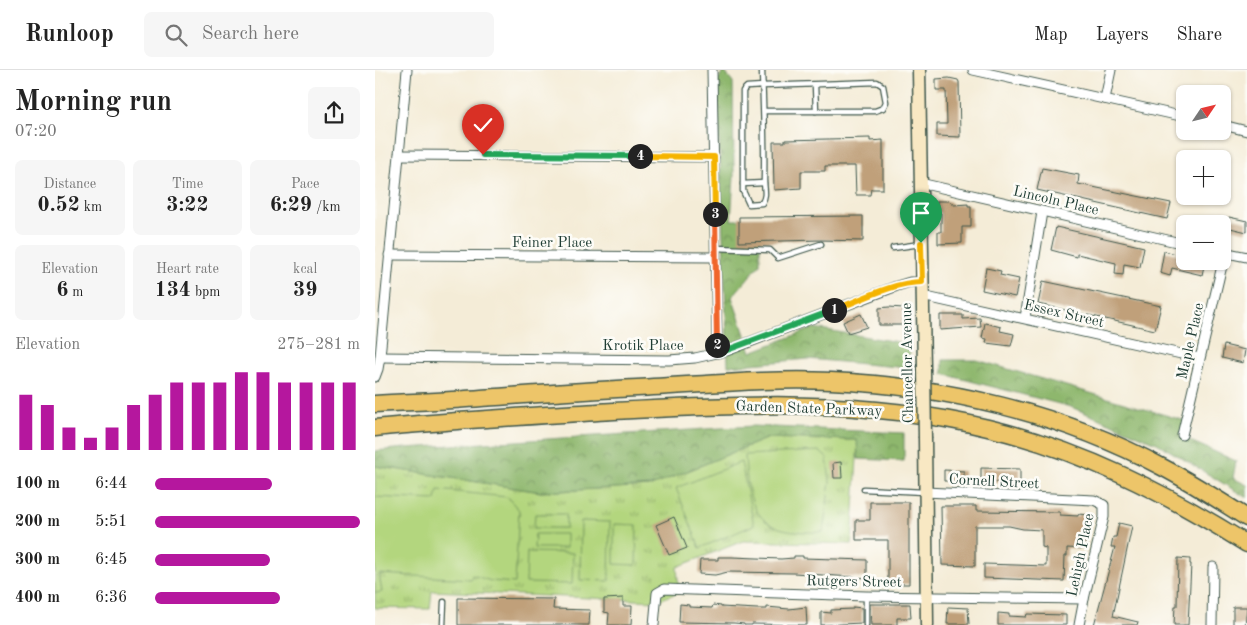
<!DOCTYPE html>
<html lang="en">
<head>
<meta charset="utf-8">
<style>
  :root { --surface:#fff; --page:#f6f6f6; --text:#222; --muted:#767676; --line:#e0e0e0; --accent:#b5179e }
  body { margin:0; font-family:"Old Standard TT",serif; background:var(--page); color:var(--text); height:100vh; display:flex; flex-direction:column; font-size:19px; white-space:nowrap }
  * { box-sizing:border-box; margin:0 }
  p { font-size:16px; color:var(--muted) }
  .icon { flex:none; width:28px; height:28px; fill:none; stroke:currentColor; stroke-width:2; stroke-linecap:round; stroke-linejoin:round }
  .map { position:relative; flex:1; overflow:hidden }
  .panel { display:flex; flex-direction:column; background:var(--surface); width:375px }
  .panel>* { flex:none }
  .needle { width:32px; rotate:55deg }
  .controls { position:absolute; left:801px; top:15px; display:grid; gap:10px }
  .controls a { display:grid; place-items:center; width:55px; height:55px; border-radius:8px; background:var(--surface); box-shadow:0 1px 4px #0004; font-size:25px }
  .pin { position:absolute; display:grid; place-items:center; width:42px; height:42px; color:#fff; margin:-51px -21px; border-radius:50% 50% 50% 0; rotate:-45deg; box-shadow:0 0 5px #0007 }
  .pin .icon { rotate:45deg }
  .km { position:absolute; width:25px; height:25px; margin:-12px; border-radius:50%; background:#222; color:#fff; font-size:14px; line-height:25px; text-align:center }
  .round { display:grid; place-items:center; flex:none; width:52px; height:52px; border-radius:8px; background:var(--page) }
  .summary { display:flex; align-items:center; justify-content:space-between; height:85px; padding:0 15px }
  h1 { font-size:28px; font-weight:600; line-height:38px }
  .figures { display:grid; grid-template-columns:repeat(3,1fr); gap:8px; height:85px; padding:5px 15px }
  .figures div { display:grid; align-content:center; border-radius:8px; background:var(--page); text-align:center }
  .figures b { font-size:21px; font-weight:600 }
  .figures small { font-size:14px; font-weight:400 }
  .figures p { font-size:14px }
  .chart { height:140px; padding:10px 15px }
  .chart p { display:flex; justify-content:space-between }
  .chart svg { width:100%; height:90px; margin-top:5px; stroke:var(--accent); stroke-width:6 }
  ul { padding:0 15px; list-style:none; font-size:16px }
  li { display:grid; grid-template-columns:80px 60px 1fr; align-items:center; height:38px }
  li i { height:12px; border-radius:6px; background:var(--accent) }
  header { display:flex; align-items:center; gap:30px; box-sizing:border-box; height:70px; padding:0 25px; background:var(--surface); border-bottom:1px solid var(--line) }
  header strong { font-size:24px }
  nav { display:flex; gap:28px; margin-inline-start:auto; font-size:18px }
  .search { width:350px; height:45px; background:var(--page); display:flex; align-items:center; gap:12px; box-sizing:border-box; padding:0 18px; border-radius:8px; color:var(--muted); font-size:19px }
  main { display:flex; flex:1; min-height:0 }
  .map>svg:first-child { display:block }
  .grass { fill:url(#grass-tufts); stroke:#698a59 }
  .forest { fill:url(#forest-crowns); stroke:#567a50 }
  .garden { fill:#b3d67e; stroke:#698a59 }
  .building { fill:#c0a07a }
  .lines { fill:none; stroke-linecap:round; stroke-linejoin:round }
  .service-casing { stroke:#3f574c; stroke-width:7 }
  .minor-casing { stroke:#3f574c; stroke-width:11 }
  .secondary-casing { stroke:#3f574c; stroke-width:15 }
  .motorway-casing { stroke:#3f574c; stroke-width:19 }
  .service { stroke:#fff; stroke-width:4.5 }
  .minor { stroke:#fff; stroke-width:9 }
  .secondary { stroke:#f8e8c3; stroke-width:12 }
  .motorway { stroke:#edc569; stroke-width:16 }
  .secondary-bridge-casing { stroke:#3f574c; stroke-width:15; stroke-linecap:butt }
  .secondary-bridge { stroke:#f8e8c3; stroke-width:12 }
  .split-1-casing { stroke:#fff; stroke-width:10 }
  .split-2-casing { stroke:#fff; stroke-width:10 }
  .split-3-casing { stroke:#fff; stroke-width:10 }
  .split-4-casing { stroke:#fff; stroke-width:10 }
  .split-5-casing { stroke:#fff; stroke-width:10 }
  .split-1 { stroke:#f5b400; stroke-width:6 }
  .split-2 { stroke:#22a559; stroke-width:6 }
  .split-3 { stroke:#f0652b; stroke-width:6 }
  .split-4 { stroke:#f5b400; stroke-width:6 }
  .split-5 { stroke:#22a559; stroke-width:6 }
  .labels { text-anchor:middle; stroke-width:5; stroke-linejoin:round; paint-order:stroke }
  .street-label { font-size:15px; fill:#1f3d34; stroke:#fdfcf7 }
</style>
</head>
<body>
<header>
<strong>Runloop</strong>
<div class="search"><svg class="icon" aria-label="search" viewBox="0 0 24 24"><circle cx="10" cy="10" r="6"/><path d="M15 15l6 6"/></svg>Search here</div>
<nav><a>Map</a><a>Layers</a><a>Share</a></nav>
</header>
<main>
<section class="panel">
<div class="summary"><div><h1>Morning run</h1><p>07:20</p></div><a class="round"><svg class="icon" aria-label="share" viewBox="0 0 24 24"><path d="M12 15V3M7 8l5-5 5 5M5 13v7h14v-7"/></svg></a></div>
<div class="figures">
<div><p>Distance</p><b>0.52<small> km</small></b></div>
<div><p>Time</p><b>3:22</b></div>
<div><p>Pace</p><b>6:29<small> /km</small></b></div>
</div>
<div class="figures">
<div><p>Elevation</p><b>6<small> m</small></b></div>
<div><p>Heart rate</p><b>134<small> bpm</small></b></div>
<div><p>kcal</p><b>39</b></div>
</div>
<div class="chart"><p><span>Elevation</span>275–281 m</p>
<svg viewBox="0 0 160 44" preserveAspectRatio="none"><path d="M5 44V17M15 44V22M25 44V33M35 44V38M45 44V33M55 44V22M65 44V17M75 44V11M85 44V11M95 44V11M105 44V6M115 44V6M125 44V11M135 44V11M145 44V11M155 44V11"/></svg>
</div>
<ul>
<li><b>100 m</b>6:44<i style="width:57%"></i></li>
<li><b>200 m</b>5:51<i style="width:100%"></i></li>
<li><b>300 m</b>6:45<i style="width:56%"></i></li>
<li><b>400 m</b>6:36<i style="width:61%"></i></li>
</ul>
</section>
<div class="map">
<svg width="872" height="555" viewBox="0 0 872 555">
  <defs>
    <pattern id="grass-tufts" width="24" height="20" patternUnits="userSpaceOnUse" patternTransform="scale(1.25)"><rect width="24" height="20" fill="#b3d67e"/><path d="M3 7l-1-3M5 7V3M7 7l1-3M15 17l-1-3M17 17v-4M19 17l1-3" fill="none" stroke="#91af68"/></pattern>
    <pattern id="forest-crowns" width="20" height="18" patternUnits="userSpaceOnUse" patternTransform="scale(1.25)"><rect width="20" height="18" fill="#8eb76d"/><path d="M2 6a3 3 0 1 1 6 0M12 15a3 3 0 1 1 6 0" fill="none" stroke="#73965a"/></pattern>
  </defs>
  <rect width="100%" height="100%" fill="#fdfcf7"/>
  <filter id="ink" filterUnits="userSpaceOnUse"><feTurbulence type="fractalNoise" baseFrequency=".02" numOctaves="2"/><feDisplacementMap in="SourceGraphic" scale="10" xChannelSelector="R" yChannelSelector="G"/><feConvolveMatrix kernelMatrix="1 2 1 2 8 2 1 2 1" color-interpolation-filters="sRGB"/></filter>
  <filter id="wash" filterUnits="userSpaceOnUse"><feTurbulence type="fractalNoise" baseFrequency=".0096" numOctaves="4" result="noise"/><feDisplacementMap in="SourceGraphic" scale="20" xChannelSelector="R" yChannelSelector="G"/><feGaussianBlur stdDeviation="1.12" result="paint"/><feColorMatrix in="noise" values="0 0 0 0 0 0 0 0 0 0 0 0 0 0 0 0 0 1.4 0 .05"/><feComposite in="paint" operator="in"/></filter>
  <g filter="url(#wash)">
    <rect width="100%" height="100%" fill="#f4ecd7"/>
    <path class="grass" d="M393,368L483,370L477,474L368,471L302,497L304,522L282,531L57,521L55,539L0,538V396L166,422L276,416Z"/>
    <g class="forest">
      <path d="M349,1L358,12L359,107L356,150H385V194L357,227L376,282L439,258L535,274L534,298L433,289L353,296L342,11Z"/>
      <path d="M568,290H602L811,351L806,367L861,391L858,408L872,415V428L782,373L696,337L568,304Z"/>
      <path d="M378,356L529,363V391L483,389L482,370L393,368L276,416L166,422L0,396V381L30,378Z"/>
    </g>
    <g class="garden">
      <path d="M444,381L452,388L455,412L448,462C385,464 373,446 370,385Z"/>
      <path d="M366,392L379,455L325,478L301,418Z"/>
      <path d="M63,420L132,427L144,440L140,513L116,511L97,505L96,509L4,504L7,522L0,523V427L61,430Z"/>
      <path d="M160,444H191V458H159Z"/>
      <path d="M206,451L235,452L234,511L205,510Z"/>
      <path d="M239,454L262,455L261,495L239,494Z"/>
      <path d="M160,464H191V478H159Z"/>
      <path d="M152,482L198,483L197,514L151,513Z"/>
    </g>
    <g id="blocks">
      <g class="building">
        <path d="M574,8L583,10L584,12L585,67L562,66V54H572L571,20H561V9Z"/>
        <path d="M495,68V71L508,70V119H496L495,125H481L480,96H450V101H426V118L399,120L398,72H410V70Z"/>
        <path d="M667,98L704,105L703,114L796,133L792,149L662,120Z"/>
        <path d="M562,131H574L579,135L593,134V136H596V157H587V173L563,174V162H566V143L563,142Z"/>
        <path d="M488,146V171L446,170L364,172V147Z"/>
        <path d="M854,147L872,151V162L851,157Z"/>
        <path d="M681,157L769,177L765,197L749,194L748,205L740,204L741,193L702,184V187L676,180Z"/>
        <path d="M789,181L810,186V191H830L827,205L797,198L795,206L785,203Z"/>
        <path d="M611,198L626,201L625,205L644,209L640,227L607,220Z"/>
        <path d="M668,211L786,236L780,260L663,234Z"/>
        <path d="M514,237L528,238L529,255H504V238Z"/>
        <path d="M486,244L492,257L473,263L468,252Z"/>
        <path d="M565,245H588V249L605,248L606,257L565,260Z"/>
        <path d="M610,253L626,257L625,261L639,264L636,276L611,273L612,269L607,268Z"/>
        <path d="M849,275L870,280L868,293L847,288Z"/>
        <path d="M466,392L467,408H459L458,393Z"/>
        <path d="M606,398L645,399V412H606Z"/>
        <path d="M569,400L589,401V411H569Z"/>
        <path d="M495,432H534V514H513V470H481V450H495Z"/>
        <path d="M566,436H601V441L685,442V445L703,446V444L713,445L712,461H710V479L692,478V486H690L689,511L609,508V494L671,496V478L667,477V460L648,459L634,456H600V496L567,495Z"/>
        <path d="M299,447L312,478L294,485L281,455Z"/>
        <path d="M744,453L757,456L738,546L763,552L762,555H719L740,477H736L738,467H741Z"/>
        <path d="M419,486H428V488L492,490V508L419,503L353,502L340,505L324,504L325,490H343V487H357L406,489L419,488Z"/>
        <path d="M803,488L815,489V494H816L813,555H799L800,536H802Z"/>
        <path d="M83,528L179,529L178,539L215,540L214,555H83Z"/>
        <path d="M248,528V536H257L256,555H233L234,543L229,542V529Z"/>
        <path d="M305,534L314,535V537L337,538L338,535L346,536V537L382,539H392V537L414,539L431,537L432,555L377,554V555H369V554L359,553L304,552Z"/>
        <path d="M495,534H535L536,548H522V555H496Z"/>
        <path d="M478,537L487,538V553L446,555V542L456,543V540L478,539Z"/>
        <path d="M573,537L593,538L594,554H572Z"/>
        <path d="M858,537H872L870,555H858Z"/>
        <path d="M623,543L634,544V546L651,547L652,544L691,545V555H623Z"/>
      </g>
    </g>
  </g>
  <g filter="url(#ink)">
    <use href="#blocks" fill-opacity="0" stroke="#3f574c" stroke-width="1"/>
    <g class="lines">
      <g class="service-casing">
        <g id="service">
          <path d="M387,0C388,37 390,73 389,110C389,119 392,125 387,133L374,134L368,121V21L372,17L388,16L502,12L508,16L511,32L508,38L500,41H389"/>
          <path d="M440,15L441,41"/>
          <path d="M368,114L389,113"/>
          <path d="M340,178L395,180L403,188L446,174"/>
          <path d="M518,178L545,174"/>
          <path d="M489,419L549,422"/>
          <path d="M491,526V555"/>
          <path d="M68,555L69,532"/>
        </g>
      </g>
      <g class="minor-casing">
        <g id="minor">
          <path d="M337,0L342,275L344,283"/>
          <path d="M598,0L810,47"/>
          <path d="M730,29L736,0"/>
          <path d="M848,55L872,61"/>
          <path d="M24,85L339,87"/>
          <path d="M545,113L810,174"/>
          <path d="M848,182L872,187"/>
          <path d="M14,185L340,187"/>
          <path d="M547,226L824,288"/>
          <path d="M650,248L667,142"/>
          <path d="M5,287L294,290L320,288L351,281L522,216L535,212H547"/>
          <path d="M0,307L3,299L5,287L32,0"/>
          <path d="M807,365L850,183"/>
          <path d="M550,422L719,430L729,435V447L709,529L704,555"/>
          <path d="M279,555L282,523L289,519L491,526L709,529"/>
          <path d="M837,555L838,497"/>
        </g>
      </g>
      <g class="secondary-casing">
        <g id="secondary">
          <path d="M544,0L549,299"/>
          <path d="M550,368L552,555"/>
        </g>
      </g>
      <g class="motorway-casing">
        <g id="motorway">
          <path d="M0,334C26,332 51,332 77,330C138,326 200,321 262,318C326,315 392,308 456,311C570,316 686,343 787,397C816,412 844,430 872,448"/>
          <path d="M0,358C80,350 159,346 239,341C365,334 490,328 613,358C706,380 791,423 872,474"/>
        </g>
      </g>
      <use href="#service" class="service"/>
      <use href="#minor" class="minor"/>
      <use href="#secondary" class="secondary"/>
      <use href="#motorway" class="motorway"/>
      <g class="secondary-bridge-casing">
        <path id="secondary-bridge" d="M549,299L550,368"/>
      </g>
      <use href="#secondary-bridge" class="secondary-bridge"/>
    </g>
  </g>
  <g class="lines" filter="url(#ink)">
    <g class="split-1-casing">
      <path id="split-1" d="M459,240C485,230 519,212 547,212L546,173"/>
    </g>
    <g class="split-2-casing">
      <path id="split-2" d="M342,275L344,283L459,240"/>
    </g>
    <g class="split-3-casing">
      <path id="split-3" d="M340,144L342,275"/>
    </g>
    <g class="split-4-casing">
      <path id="split-4" d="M265,86L339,87L340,144"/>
    </g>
    <g class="split-5-casing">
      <path id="split-5" d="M108,85L265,86"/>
    </g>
    <use href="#split-1" class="split-1"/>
    <use href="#split-2" class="split-2"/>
    <use href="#split-3" class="split-3"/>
    <use href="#split-4" class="split-4"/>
    <use href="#split-5" class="split-5"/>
  </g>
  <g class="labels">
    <g class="street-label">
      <text transform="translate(681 130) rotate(13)" y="5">Lincoln Place</text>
      <text x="177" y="177">Feiner Place</text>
      <text transform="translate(689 243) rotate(13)" y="5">Essex Street</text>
      <text transform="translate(815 271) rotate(-77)" y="5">Maple Place</text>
      <text x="268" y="280">Krotik Place</text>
      <text transform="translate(532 293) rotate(-91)" y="5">Chancellor Avenue</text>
      <text transform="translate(434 338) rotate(2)" y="5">Garden State Parkway</text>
      <text transform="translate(619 411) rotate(3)" y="5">Cornell Street</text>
      <text transform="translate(705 485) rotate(-78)" y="5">Lehigh Place</text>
      <text transform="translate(479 511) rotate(1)" y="5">Rutgers Street</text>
    </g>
  </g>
</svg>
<div class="controls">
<a><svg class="needle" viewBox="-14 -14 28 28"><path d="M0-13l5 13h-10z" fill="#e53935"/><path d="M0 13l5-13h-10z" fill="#767676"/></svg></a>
<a>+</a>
<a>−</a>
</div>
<div class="pin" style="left:546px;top:173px;background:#1e9e55"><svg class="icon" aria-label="arrive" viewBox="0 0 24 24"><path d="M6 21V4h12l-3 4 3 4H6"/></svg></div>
<div class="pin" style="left:108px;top:85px;background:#d93025"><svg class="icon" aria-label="check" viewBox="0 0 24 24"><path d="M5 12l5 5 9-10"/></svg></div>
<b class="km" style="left:459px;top:240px">1</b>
<b class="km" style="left:342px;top:275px">2</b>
<b class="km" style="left:340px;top:144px">3</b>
<b class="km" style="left:265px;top:86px">4</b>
</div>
</main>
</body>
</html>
